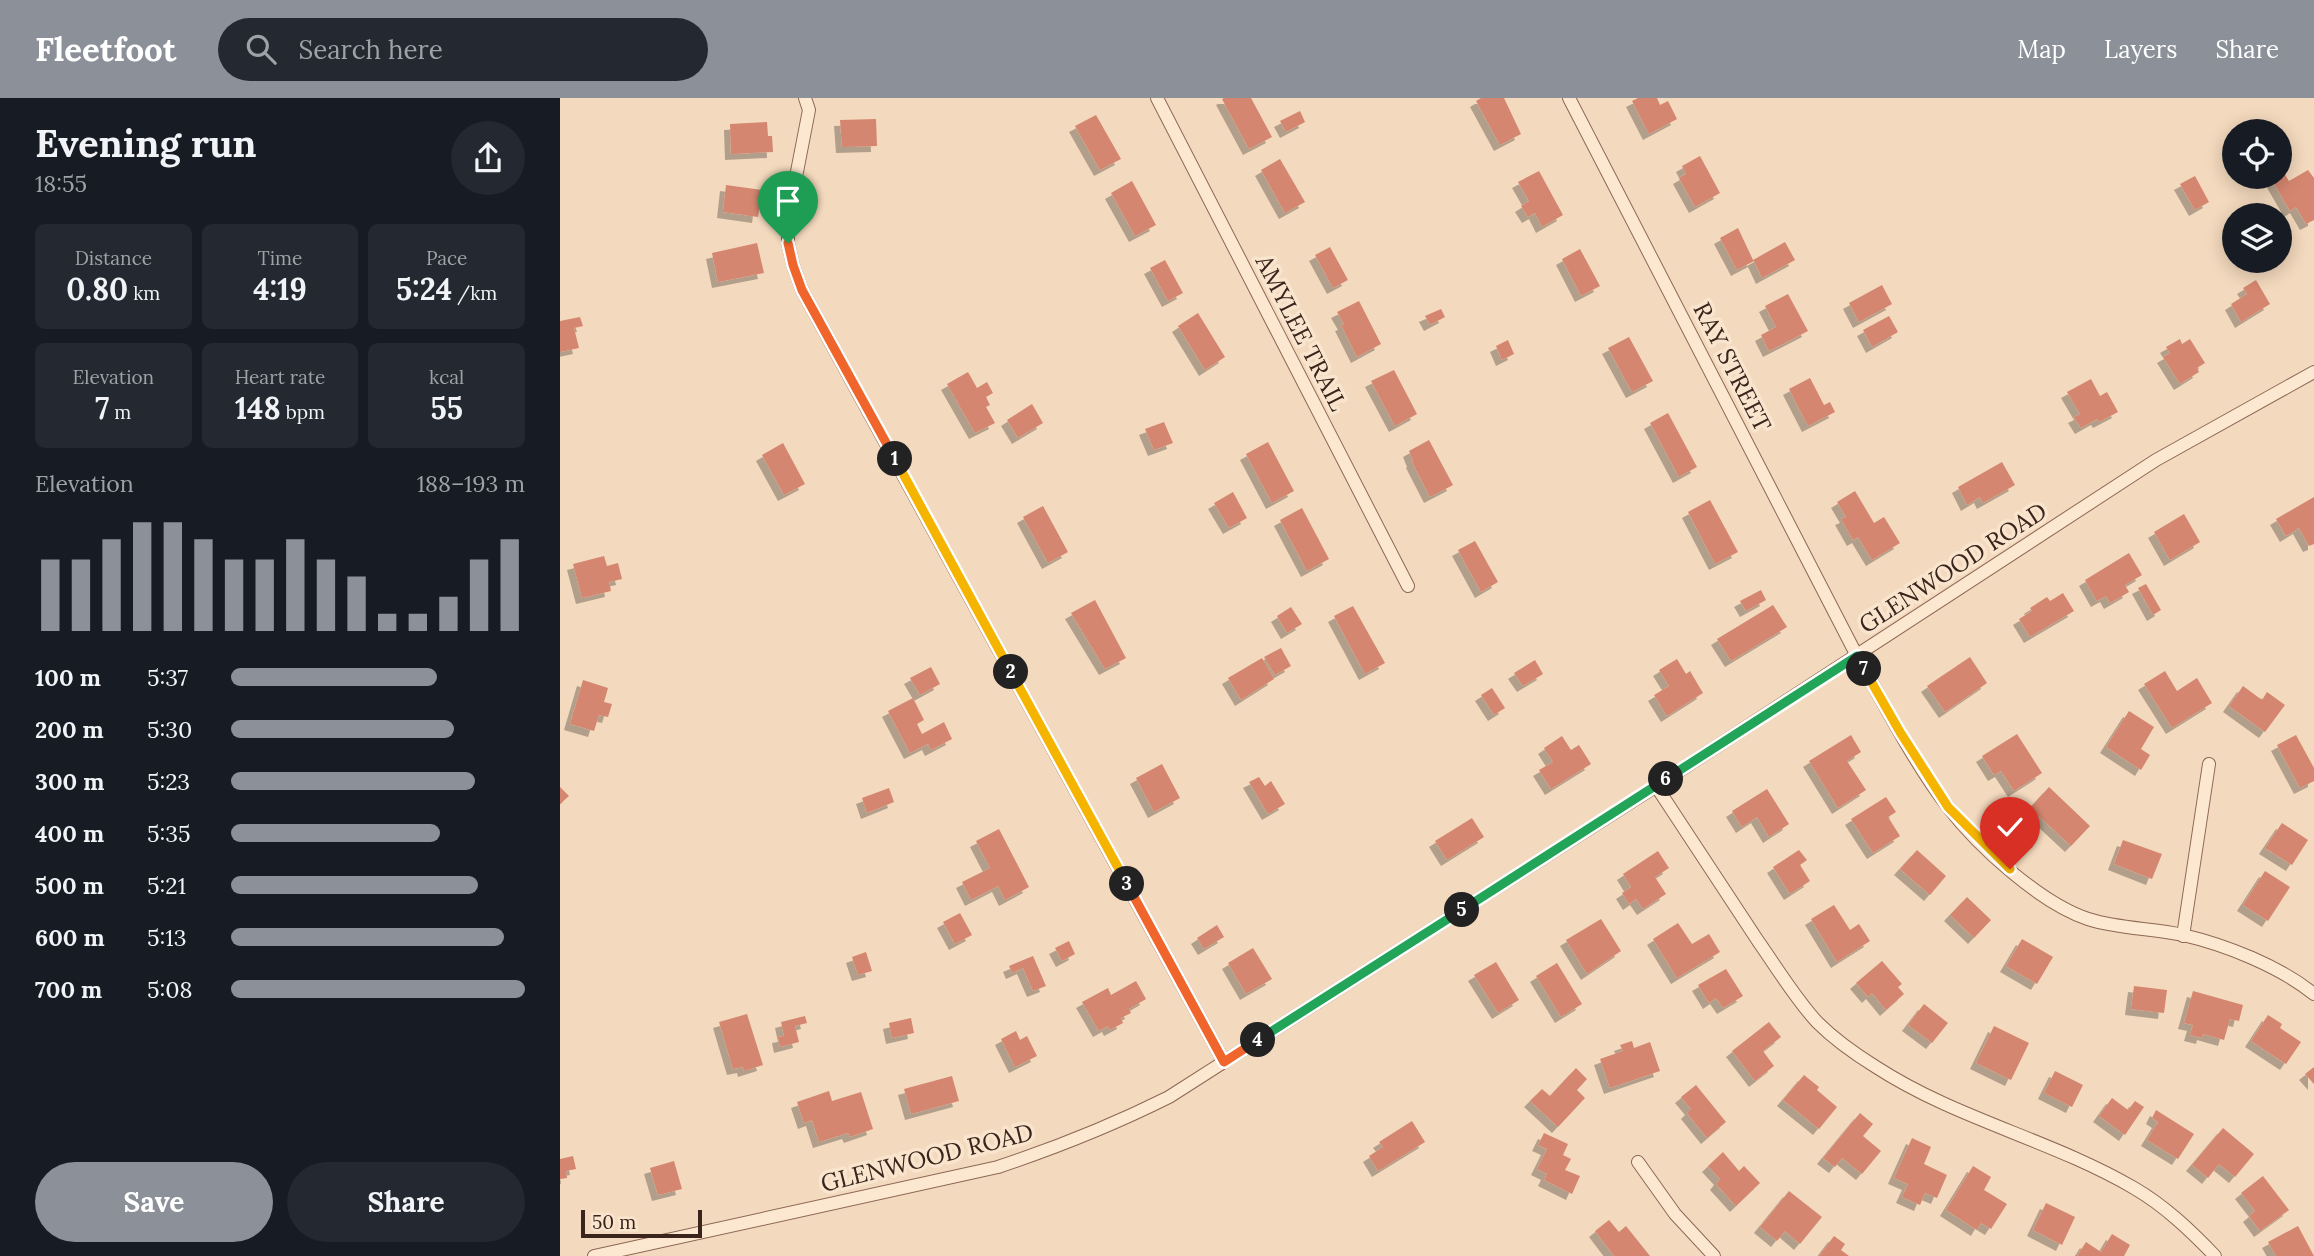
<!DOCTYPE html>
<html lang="en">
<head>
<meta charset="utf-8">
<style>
  :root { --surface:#171b24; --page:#242831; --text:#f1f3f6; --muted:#9ea1a6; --accent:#8c9099 }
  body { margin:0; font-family:Lora,serif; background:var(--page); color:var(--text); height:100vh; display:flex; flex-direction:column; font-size:26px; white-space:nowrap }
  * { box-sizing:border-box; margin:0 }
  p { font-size:23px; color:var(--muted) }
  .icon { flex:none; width:38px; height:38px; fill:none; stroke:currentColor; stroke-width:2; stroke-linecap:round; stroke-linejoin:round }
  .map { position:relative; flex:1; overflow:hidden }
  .drawer { display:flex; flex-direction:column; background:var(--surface); width:560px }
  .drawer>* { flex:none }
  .buttons { position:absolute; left:1662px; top:21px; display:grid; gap:14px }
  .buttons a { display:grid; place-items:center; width:70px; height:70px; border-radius:50%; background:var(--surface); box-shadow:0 4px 18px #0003; font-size:35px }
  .scale { position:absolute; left:21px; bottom:18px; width:121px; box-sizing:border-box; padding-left:7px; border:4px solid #3a241b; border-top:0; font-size:19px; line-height:24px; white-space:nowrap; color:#3a241b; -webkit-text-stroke:5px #f9e4ce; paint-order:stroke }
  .pin { position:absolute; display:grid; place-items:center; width:60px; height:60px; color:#fff; margin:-72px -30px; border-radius:50% 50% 50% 0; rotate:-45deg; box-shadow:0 0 7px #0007 }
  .pin .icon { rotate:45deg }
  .km { position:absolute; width:35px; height:35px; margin:-18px; border-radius:50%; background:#222; color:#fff; font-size:19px; line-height:35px; text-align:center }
  .round { display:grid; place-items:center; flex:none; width:74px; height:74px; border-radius:37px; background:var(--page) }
  .overview { display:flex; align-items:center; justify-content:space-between; height:119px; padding:0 35px }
  h1 { font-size:38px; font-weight:800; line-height:52px }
  .metrics { display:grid; grid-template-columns:repeat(3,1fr); gap:10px; height:119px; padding:7px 35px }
  .metrics div { display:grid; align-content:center; border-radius:10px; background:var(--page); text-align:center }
  .metrics b { font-size:30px; font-weight:800 }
  .metrics small { font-size:19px; font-weight:400 }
  .metrics p { font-size:19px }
  .chart { height:196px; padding:14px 35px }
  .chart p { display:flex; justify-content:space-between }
  .chart svg { width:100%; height:126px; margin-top:7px; stroke:var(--accent); stroke-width:6 }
  .button { display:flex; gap:14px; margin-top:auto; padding:14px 35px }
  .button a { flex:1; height:80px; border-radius:42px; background:var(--accent); color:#fff; font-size:28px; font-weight:800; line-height:80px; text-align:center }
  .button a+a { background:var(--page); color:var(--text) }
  ul { padding:0 35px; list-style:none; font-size:23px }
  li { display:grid; grid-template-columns:112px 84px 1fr; align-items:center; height:52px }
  li i { height:18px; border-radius:9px; background:var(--accent) }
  header { display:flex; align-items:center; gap:42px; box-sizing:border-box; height:98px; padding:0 35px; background:var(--accent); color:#fff }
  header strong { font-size:33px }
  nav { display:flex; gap:38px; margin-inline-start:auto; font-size:24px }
  .search { width:490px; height:63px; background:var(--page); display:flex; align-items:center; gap:18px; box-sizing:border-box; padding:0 24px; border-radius:38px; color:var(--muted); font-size:26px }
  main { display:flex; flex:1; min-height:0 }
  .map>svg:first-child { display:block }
  .building { fill:#d5866f; filter:url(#shadow) }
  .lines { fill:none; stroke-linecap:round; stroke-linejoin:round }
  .minor-casing { stroke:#8d6854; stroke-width:14 }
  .minor { stroke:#fce8d1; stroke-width:12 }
  .split-1-casing { stroke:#fff; stroke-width:14 }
  .split-2-casing { stroke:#fff; stroke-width:14 }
  .split-3-casing { stroke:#fff; stroke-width:14 }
  .split-4-casing { stroke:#fff; stroke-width:14 }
  .split-5-casing { stroke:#fff; stroke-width:14 }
  .split-6-casing { stroke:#fff; stroke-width:14 }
  .split-7-casing { stroke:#fff; stroke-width:14 }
  .split-8-casing { stroke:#fff; stroke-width:14 }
  .split-1 { stroke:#f0652b; stroke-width:9 }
  .split-2 { stroke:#f5b400; stroke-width:9 }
  .split-3 { stroke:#f5b400; stroke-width:9 }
  .split-4 { stroke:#f0652b; stroke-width:9 }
  .split-5 { stroke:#22a559; stroke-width:9 }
  .split-6 { stroke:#22a559; stroke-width:9 }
  .split-7 { stroke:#22a559; stroke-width:9 }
  .split-8 { stroke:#f5b400; stroke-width:9 }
  .labels { text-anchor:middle; stroke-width:7; stroke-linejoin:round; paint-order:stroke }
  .street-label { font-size:24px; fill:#3a241b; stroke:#f9e4ce }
</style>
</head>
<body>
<header>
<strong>Fleetfoot</strong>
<div class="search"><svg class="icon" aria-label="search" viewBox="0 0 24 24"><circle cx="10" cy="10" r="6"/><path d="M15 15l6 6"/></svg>Search here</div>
<nav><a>Map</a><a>Layers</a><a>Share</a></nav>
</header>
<main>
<section class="drawer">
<div class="overview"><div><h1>Evening run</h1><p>18:55</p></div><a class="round"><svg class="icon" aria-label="share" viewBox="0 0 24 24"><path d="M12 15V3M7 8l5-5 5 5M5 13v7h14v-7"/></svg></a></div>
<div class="metrics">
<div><p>Distance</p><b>0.80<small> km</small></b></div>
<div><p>Time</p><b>4:19</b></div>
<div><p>Pace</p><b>5:24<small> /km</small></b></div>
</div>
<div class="metrics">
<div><p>Elevation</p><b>7<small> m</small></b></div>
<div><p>Heart rate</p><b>148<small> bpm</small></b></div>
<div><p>kcal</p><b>55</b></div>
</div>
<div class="chart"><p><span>Elevation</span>188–193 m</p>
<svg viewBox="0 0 160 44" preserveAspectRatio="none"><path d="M5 44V19M15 44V19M25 44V12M35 44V6M45 44V6M55 44V12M65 44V19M75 44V19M85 44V12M95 44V19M105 44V25M115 44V38M125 44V38M135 44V32M145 44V19M155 44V12"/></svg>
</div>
<ul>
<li><b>100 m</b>5:37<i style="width:70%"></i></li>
<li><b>200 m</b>5:30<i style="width:76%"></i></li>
<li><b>300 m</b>5:23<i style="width:83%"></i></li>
<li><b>400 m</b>5:35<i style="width:71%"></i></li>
<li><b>500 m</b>5:21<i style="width:84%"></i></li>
<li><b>600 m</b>5:13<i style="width:93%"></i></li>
<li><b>700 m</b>5:08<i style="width:100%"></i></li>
</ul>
<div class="button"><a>Save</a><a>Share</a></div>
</section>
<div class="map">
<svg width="1754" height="1158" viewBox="0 0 1754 1158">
  <defs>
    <filter id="shadow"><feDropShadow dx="-6" dy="6" stdDeviation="0" flood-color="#0004"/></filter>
  </defs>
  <rect width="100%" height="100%" fill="#f3d9bd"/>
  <g class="building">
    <path d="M664,0H691L712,39L689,51L662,1Z"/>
    <path d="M921,0H944L961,36L940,47L916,3Z"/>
    <path d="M1078,0H1097L1100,7L1108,3L1117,21L1089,36L1072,3Z"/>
    <path d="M740,13L745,24L726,34L720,23Z"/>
    <path d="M536,17L561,61L540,72L515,28Z"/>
    <path d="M316,21L317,48L282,49L280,22Z"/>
    <path d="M207,24L208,38H212L213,54L171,56L170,26Z"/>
    <path d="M1140,58L1160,95L1135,109L1119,80L1126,76L1122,68Z"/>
    <path d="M720,61L745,104L725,115L701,72Z"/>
    <path d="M1748,72L1754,80V122L1746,126L1736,109L1730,113L1712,82L1724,75L1729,83Z"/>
    <path d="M979,73L1003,117L982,129L975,115L968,119L961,108L969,103L958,84Z"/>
    <path d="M1635,78L1649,104L1635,112L1620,86Z"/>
    <path d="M572,83L596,127L575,138L551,95Z"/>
    <path d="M166,87L202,92L198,119L163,114Z"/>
    <path d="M1178,130L1193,162L1225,144L1235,162L1202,180L1194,163L1177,172L1160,140Z"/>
    <path d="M197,145L204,175L158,184L152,155Z"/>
    <path d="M770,149L788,182L773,190L755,157Z"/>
    <path d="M1020,151L1040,188L1021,198L1002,161Z"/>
    <path d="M605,162L623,195L608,203L590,170Z"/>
    <path d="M1696,182L1710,206L1681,224L1671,206L1687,196L1683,190Z"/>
    <path d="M1322,187L1332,206L1299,224L1289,205Z"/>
    <path d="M1228,196L1248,233L1209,253L1201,237L1216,229L1205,208Z"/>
    <path d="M799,203L821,246L797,259L781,227L784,226L777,214Z"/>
    <path d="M881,211L885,219L870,227L865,218Z"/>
    <path d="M638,215L665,259L645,272L618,228Z"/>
    <path d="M1329,218L1338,234L1312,249L1303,232Z"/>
    <path d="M20,219L23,228L14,230L19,250L0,254V223Z"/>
    <path d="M1069,239L1093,283L1072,294L1048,250Z"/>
    <path d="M1620,241L1622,246L1630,241L1645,265L1637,270L1639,274L1620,286L1603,259L1610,255L1606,249Z"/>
    <path d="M948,242L954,256L942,262L936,248Z"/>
    <path d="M834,272L857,316L835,328L811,283Z"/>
    <path d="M408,274L417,290L427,284L433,295L426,299L430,307L426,309L435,325L415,335L387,286Z"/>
    <path d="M1250,280L1264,307L1270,304L1275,314L1248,328L1229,291Z"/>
    <path d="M1531,281L1540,298L1547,294L1558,314L1539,324L1537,321L1521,330L1514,319L1520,316L1507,294Z"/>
    <path d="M472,306L483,325L458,340L447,322Z"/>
    <path d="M1108,315L1137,369L1119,379L1090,325Z"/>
    <path d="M604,324L613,345L594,352L585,331Z"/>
    <path d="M869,342L893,387L870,399L852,364L853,363L849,353Z"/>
    <path d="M708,344L734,393L712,405L686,356Z"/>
    <path d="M223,345L245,386L224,397L202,357Z"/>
    <path d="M1442,364L1455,387L1423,405L1420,399L1407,407L1398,389Z"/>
    <path d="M1295,393L1314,425L1324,419L1340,445L1312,462L1298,439L1293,442L1281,421L1286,419L1277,404Z"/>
    <path d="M673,394L687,420L669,430L654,405Z"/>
    <path d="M1754,399V446L1749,448L1739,430L1726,438L1716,421Z"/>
    <path d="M1150,402L1178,454L1155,466L1128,414Z"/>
    <path d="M483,408L508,454L488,465L463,419Z"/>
    <path d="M742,410L769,461L747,473L720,422Z"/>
    <path d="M1624,416L1640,444L1610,462L1594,434Z"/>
    <path d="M915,443L938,484L921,494L898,452Z"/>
    <path d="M1569,455L1582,477L1565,487L1569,494L1550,505L1546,498L1537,503L1525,482Z"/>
    <path d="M44,458L47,468L58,465L62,481L49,484L51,493L22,500L13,466Z"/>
    <path d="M1586,486L1601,512L1593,517L1578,490Z"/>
    <path d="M1201,492L1206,502L1186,513L1180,503Z"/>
    <path d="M1503,495L1514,513L1470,539L1459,521L1472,513L1470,510L1487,499L1490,503Z"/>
    <path d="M535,502L566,560L545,571L511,515Z"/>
    <path d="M1213,507L1227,529L1171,563L1157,541Z"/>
    <path d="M793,508L825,565L805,576L774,518Z"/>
    <path d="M731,509L742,526L727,535L717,518Z"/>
    <path d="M721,550L731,568L715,577L704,559Z"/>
    <path d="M1410,559L1427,585L1385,614L1367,588Z"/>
    <path d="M702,560L714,581L681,602L668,580Z"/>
    <path d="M1117,561L1126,576L1130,573L1143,595L1107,618L1094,597L1109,588L1099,572Z"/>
    <path d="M975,562L983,576L963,588L954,575Z"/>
    <path d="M371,569L380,586L360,597L350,580Z"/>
    <path d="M1605,573L1617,593L1637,580L1652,605L1612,630L1584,586Z"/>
    <path d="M23,582L48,590L44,604L52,606L48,619L39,617L34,633L10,626Z"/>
    <path d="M1683,588L1702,602L1707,594L1725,607L1705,634L1669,608Z"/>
    <path d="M932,590L945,610L934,617L921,597Z"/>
    <path d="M353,600L364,622L357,626L362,636L384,624L392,641L371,652L368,646L350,655L328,613Z"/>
    <path d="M1569,613L1594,629L1581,651L1590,657L1581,672L1546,649Z"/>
    <path d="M1457,636L1482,675L1454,693L1441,673L1434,677L1422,658Z"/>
    <path d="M1291,637L1301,654L1287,663L1306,692L1278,710L1249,663Z"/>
    <path d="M1736,637L1754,670V683L1740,690L1717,647Z"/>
    <path d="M1002,638L1011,652L1019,647L1031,666L991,691L979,672L993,664L984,650Z"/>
    <path d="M602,666L620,700L594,714L576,680Z"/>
    <path d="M699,679L705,688L711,683L725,706L708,716L689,684Z"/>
    <path d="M0,689L9,698L0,706Z"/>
    <path d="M1489,689L1530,728L1511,748L1470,710Z"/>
    <path d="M329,690L334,704L307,715L302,700Z"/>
    <path d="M1207,691L1229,726L1209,739L1197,719L1182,729L1172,713Z"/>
    <path d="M1326,699L1336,714L1328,719L1340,738L1313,755L1291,721Z"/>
    <path d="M912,720L924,739L887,762L875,743Z"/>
    <path d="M1722,725L1748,742L1732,767L1705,750Z"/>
    <path d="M439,731L469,789L445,802L438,788L411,802L402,784L430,770L416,743Z"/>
    <path d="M1563,742L1602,756L1592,781L1554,766Z"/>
    <path d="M1239,752L1247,762L1240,767L1250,783L1230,796L1213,769Z"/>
    <path d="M1357,752L1386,778L1370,797L1340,771Z"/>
    <path d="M1098,753L1109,770L1095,779L1106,796L1083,811L1076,801L1069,806L1062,795L1071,789L1063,776Z"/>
    <path d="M1705,773L1730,789L1708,823L1683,807Z"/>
    <path d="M1407,799L1431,822L1414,840L1390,817Z"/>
    <path d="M1274,807L1290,832L1299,826L1310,843L1277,864L1251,821Z"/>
    <path d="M400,815L412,837L395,846L383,824Z"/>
    <path d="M1041,821L1061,853L1027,876L1006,842Z"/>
    <path d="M1118,825L1132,846L1149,836L1160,854L1117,880L1093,841Z"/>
    <path d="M657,827L664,839L644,851L637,840Z"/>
    <path d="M1462,841L1493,859L1477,886L1446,868Z"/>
    <path d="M509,843L515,856L502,863L495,850Z"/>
    <path d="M693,850L712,881L686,896L668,865Z"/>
    <path d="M306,854L312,873L298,877L292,859Z"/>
    <path d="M473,858L486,888L473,893L463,870L452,875L449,868Z"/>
    <path d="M1322,863L1342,886L1338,889L1344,896L1326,912L1312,895L1308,899L1296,885Z"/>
    <path d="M936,864L959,902L938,915L914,877Z"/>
    <path d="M997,865L1022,906L1001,919L976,878Z"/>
    <path d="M1166,871L1183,898L1163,910L1156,900L1149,905L1138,887Z"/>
    <path d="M576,883L586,901L569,911L571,915L561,920L563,925L550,932L548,928L539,933L522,904L548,890L551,897Z"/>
    <path d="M1574,888L1607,892L1604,915L1571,911Z"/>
    <path d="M1633,893L1683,907L1679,923L1670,921L1664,942L1643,936L1642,940L1630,937L1633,927L1624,925Z"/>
    <path d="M1364,906L1388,925L1372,945L1348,927Z"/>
    <path d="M187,916L203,967L184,973L183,969L173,971L159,924Z"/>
    <path d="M1708,917L1722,926L1720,930L1741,944L1726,966L1691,943Z"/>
    <path d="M245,918L247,925L235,928L239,944L220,949L218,939L224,938L221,924Z"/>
    <path d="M351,920L354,935L332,940L329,925Z"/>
    <path d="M1209,924L1221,939L1203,953L1214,968L1195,983L1172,953Z"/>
    <path d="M1434,928L1469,945L1451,982L1416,965Z"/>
    <path d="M456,933L460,942L467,938L477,958L455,969L441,941Z"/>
    <path d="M1072,943L1074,950L1090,944L1100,973L1050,990L1040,961L1063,953L1060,947Z"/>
    <path d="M1754,969V986L1745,976Z"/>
    <path d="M1016,970L1027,981L1017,992L1025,1000L998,1029L970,1003L982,991L990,998Z"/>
    <path d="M1495,973L1523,987L1512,1009L1484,995Z"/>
    <path d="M1244,977L1259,989L1257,992L1277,1009L1259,1031L1223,1002Z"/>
    <path d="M392,978L399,1003L351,1016L344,991Z"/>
    <path d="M1136,987L1166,1024L1147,1040L1127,1015L1131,1011L1121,999Z"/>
    <path d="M269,993L272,1003L301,994L313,1031L290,1039L288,1035L259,1044L252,1022L244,1025L237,1004Z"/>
    <path d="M1552,1000L1568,1012L1575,1003L1584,1009L1565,1037L1539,1018Z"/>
    <path d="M1596,1012L1634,1036L1618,1061L1587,1042L1598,1024L1592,1020Z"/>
    <path d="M1300,1015L1313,1026L1303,1038L1321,1053L1302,1076L1282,1060L1275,1069L1263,1060Z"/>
    <path d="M852,1023L865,1044L818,1073L809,1058L823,1049L819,1044Z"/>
    <path d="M1663,1030L1694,1056L1675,1079L1659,1066L1648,1080L1632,1067Z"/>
    <path d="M984,1035L1008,1046L1003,1057L1011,1061L1005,1072L1020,1078L1012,1096L984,1082L987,1076L977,1071L987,1051L978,1047Z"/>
    <path d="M1352,1040L1371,1049L1364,1066L1387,1077L1377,1100L1365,1095L1360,1107L1342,1099L1348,1086L1334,1080Z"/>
    <path d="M1163,1054L1179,1073L1184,1068L1200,1085L1176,1108L1156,1086L1160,1081L1148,1068Z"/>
    <path d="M13,1058L16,1071L6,1073L7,1080L0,1081V1061Z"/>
    <path d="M114,1063L122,1091L98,1097L90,1070Z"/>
    <path d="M1413,1068L1431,1079L1424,1092L1447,1106L1431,1131L1421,1125L1417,1132L1386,1112Z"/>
    <path d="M1703,1078L1729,1112L1700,1133L1689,1118L1695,1113L1681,1095Z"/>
    <path d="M1229,1093L1262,1119L1240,1146L1225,1133L1217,1143L1200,1129Z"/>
    <path d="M1486,1105L1515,1119L1502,1147L1473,1132Z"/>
    <path d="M1049,1122L1059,1134L1066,1128L1090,1158H1054L1035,1133Z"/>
    <path d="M1738,1128L1754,1158H1716L1708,1144Z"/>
    <path d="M1552,1136L1570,1147L1564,1158H1517L1526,1144L1541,1154Z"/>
    <path d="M1274,1138L1285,1146L1281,1152L1289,1158H1259Z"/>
  </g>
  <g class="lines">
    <g class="minor-casing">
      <g id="minor">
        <path d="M245,0L249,12L228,120V145L233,167L242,192L664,964"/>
        <path d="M597,0L848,488"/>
        <path d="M1009,0L1297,558C1326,609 1353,663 1388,709C1419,749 1480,805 1528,821C1559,831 1592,830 1623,837C1666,847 1719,868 1754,896"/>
        <path d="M1096,688C1130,740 1164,792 1198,843C1217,870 1235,900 1257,924C1274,941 1295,956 1316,969C1396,1021 1492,1042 1574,1090C1605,1108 1631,1133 1655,1158"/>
        <path d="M1623,838L1649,666"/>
        <path d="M1078,1064L1115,1116L1154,1158"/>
        <path d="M34,1158L438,1069C498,1049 553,1027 609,999L1096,688L1596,362L1754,274"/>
      </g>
    </g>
    <use href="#minor" class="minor"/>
  </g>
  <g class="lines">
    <g class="split-1-casing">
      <path id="split-1" d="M228,145L233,167L242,192L335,361"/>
    </g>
    <g class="split-2-casing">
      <path id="split-2" d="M335,361L451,574"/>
    </g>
    <g class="split-3-casing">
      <path id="split-3" d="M451,574L567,786"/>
    </g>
    <g class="split-4-casing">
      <path id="split-4" d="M567,786L664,964L698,942"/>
    </g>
    <g class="split-5-casing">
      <path id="split-5" d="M698,942L902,812"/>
    </g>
    <g class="split-6-casing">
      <path id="split-6" d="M902,812L1106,681"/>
    </g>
    <g class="split-7-casing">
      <path id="split-7" d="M1106,681L1297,558L1304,571"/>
    </g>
    <g class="split-8-casing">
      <path id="split-8" d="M1304,571L1340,634L1388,709L1450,771"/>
    </g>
    <use href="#split-1" class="split-1"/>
    <use href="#split-2" class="split-2"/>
    <use href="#split-3" class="split-3"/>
    <use href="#split-4" class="split-4"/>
    <use href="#split-5" class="split-5"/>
    <use href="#split-6" class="split-6"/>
    <use href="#split-7" class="split-7"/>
    <use href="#split-8" class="split-8"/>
  </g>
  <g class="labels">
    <g class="street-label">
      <text transform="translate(741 235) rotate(63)" y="8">AMYLEE TRAIL</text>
      <text transform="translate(1172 269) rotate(63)" y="8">RAY STREET</text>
      <text transform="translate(1393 470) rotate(-33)" y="8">GLENWOOD ROAD</text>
      <text transform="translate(367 1060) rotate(-14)" y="8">GLENWOOD ROAD</text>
    </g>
  </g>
</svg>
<div class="buttons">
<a><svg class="icon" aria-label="locate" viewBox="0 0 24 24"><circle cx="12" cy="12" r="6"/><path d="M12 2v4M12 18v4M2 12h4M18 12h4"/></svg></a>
<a><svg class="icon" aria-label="layers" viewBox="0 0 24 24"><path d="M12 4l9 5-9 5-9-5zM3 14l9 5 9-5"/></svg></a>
</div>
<div class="scale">50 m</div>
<div class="pin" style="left:228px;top:145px;background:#1e9e55"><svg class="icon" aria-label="arrive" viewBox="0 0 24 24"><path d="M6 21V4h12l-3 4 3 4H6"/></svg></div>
<div class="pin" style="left:1450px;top:771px;background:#d93025"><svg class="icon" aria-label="check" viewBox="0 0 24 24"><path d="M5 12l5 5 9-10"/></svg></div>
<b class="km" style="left:335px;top:361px">1</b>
<b class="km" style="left:451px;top:574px">2</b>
<b class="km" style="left:567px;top:786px">3</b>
<b class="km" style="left:698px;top:942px">4</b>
<b class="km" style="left:902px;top:812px">5</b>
<b class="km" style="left:1106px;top:681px">6</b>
<b class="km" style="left:1304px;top:571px">7</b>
</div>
</main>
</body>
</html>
